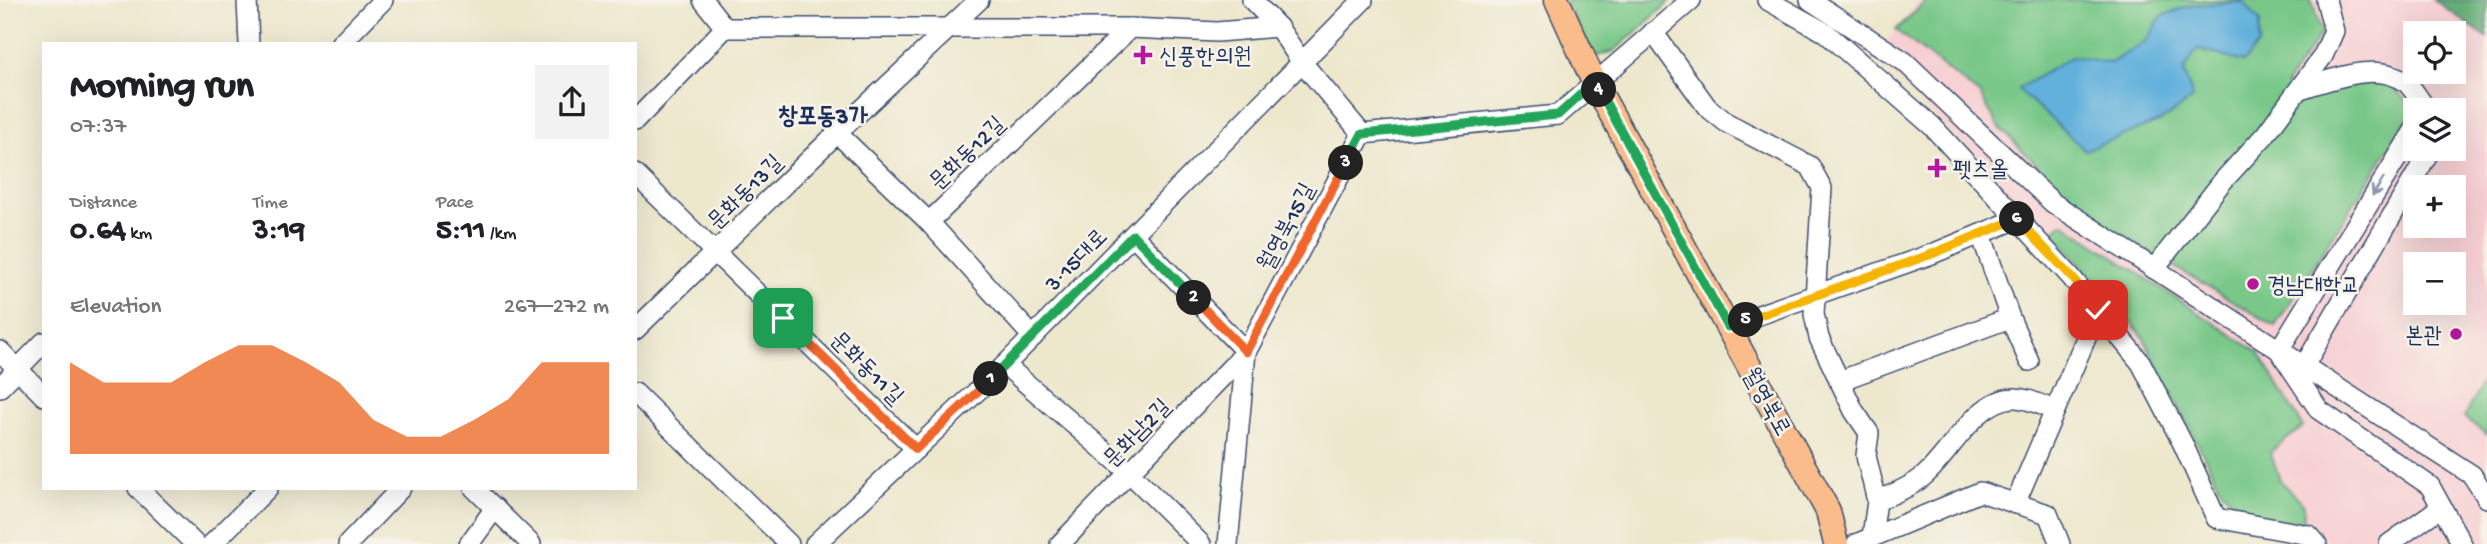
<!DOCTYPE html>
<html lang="en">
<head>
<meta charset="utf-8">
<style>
  :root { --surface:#fff; --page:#f2f2f2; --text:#202124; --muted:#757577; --accent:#ea580c }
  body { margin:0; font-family:"Gochi Hand","Poor Story",sans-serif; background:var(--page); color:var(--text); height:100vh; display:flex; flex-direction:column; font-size:26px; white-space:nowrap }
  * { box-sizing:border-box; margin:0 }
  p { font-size:23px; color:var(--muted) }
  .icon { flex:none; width:38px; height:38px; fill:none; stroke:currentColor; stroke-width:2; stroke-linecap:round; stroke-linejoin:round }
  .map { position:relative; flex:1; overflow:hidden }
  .side { position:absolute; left:42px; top:42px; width:595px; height:448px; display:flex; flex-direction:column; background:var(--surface); border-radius:0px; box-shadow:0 7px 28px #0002 }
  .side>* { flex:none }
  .tools { position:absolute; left:2403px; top:21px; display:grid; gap:14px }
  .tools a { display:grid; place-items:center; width:63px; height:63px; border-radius:0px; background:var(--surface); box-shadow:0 7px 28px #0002; font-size:35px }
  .pin { position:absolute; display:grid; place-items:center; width:60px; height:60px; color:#fff; margin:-30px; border-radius:14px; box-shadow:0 4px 10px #0006 }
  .km { position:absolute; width:35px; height:35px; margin:-18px; border-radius:50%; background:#222; color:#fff; font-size:19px; line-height:35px; text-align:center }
  .round { display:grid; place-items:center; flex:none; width:74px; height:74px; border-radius:0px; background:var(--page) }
  .overview { display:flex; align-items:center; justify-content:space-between; height:119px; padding:0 28px }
  h1 { font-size:38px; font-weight:700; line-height:52px }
  .metrics { display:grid; grid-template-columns:repeat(3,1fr); gap:10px; height:119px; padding:7px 28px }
  .metrics div { display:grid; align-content:center }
  .metrics b { font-size:30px; font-weight:700 }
  .metrics small { font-size:19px; font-weight:400 }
  .metrics p { font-size:19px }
  .chart { height:196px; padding:14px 28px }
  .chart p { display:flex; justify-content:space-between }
  .chart svg { width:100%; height:126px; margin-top:7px; fill:var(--accent); opacity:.7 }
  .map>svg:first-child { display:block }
  .built { fill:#f7cfd3; fill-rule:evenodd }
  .green { fill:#79c889; stroke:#4a7c74; stroke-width:2 }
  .forest { fill:#62ac75; stroke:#3e6e6a; stroke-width:2 }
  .water { fill:#62b1dc; stroke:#3e709d; stroke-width:2 }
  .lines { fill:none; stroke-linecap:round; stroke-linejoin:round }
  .minor-casing { stroke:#3a4b6e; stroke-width:22 }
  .major-casing { stroke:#3a4b6e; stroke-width:27 }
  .minor { stroke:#fff; stroke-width:19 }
  .major { stroke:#f9bc8a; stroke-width:24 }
  .oneway { stroke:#8d97ae }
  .split-1-casing { stroke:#fff; stroke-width:14 }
  .split-2-casing { stroke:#fff; stroke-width:14 }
  .split-3-casing { stroke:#fff; stroke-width:14 }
  .split-4-casing { stroke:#fff; stroke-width:14 }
  .split-5-casing { stroke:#fff; stroke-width:14 }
  .split-6-casing { stroke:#fff; stroke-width:14 }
  .split-7-casing { stroke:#fff; stroke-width:14 }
  .split-1 { stroke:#f0652b; stroke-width:9 }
  .split-2 { stroke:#22a559; stroke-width:9 }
  .split-3 { stroke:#f0652b; stroke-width:9 }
  .split-4 { stroke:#22a559; stroke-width:9 }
  .split-5 { stroke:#22a559; stroke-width:9 }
  .split-6 { stroke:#f5b400; stroke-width:9 }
  .split-7 { stroke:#f5b400; stroke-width:9 }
  .poi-dot { fill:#b5179e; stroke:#f7f3e8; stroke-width:2.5 }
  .labels { text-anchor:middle; stroke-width:5; stroke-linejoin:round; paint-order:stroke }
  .poi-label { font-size:23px; fill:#1b2f5e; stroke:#f7f3e8; text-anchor:start }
  .street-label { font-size:23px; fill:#1b2f5e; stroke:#f7f3e8 }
  .neighbourhood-label { font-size:24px; font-weight:bold; fill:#1b2f5e; stroke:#f7f3e8 }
</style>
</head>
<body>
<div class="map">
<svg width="2487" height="544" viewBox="0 0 2487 544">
  <rect width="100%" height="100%" fill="#f7f3e8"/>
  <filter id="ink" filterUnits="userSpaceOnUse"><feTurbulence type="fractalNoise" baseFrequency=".0143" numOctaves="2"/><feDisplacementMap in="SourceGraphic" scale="14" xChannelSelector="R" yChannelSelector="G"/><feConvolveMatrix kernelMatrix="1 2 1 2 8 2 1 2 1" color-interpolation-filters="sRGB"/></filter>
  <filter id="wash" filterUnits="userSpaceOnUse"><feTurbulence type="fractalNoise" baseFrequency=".00686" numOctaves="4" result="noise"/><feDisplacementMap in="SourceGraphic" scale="28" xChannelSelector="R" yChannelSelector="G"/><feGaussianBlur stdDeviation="1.57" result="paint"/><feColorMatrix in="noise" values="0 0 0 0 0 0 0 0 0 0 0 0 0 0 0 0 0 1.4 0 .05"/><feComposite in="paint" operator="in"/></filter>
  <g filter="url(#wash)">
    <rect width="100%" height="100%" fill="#ede7cc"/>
    <path class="built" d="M1919,0H2487V544H2329L2314,526L2231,496L2135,333L2027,211L1876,57ZM2415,33H2454V72H2415ZM2415,110H2454V149H2415ZM2415,187H2454V226H2415ZM2415,264H2454V303H2415Z"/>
    <g class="green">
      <path d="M1565,0H1672L1614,51L1594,57Z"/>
      <path d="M1927,0H2311L2322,32L2286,85L2302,98L2382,78L2415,108L2275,326L2088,216L1999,127L1980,95L1896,30Z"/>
      <path d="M2063,223L2259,353L2303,427L2270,452L2281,482L2304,505L2303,526L2250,517L2222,491L2142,335L2052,232Z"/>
      <path d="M2487,372V435L2464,417Z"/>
    </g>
    <path class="forest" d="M2433,0H2487V37Z"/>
    <path class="water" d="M2244,2L2260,21L2259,43L2244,62L2197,49L2184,72L2193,98L2161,121L2085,150L2018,89L2073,56L2111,63L2147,40L2162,16L2192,5Z"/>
  </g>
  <g filter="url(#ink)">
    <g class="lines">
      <g class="minor-casing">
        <g id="minor">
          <path d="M247,0L249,44"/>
          <path d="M703,0L725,28"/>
          <path d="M1252,0L1278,27L1301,61L1362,134"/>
          <path d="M1767,0L1826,33L1932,126L2071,277L2141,363L2183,444L2216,518L2309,535L2317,544"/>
          <path d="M1810,0L1905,62L2053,203L2472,475L2487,498"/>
          <path d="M1653,32L1707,107L1727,123L1810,166L1822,188L1814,314L1819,338L1854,411L1869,433L1866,456L1877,501L1872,537"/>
          <path d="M340,44L383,0"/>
          <path d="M2300,89C2332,80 2377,60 2407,83C2414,90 2421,102 2427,110"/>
          <path d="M635,121L725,28H1130L1217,32L1278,27"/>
          <path d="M2415,129L2279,350L2319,410L2430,486L2462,544"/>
          <path d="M837,133L929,222L1130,28"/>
          <path d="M1362,134L1558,115L1691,0"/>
          <path d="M635,174L916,449"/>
          <path d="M928,221L1033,337"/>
          <path d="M2154,269L2222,182L2265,135L2323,56L2334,31L2326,0"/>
          <path d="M2010,318L2029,361"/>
          <path d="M1728,327L1764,313L1932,254L2017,219"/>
          <path d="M635,330L837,133L979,0"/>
          <path d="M0,351L44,396"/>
          <path d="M1005,365L1130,473L1201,544"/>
          <path d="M2304,366L2431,149"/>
          <path d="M1839,381L2010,318L1981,234"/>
          <path d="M0,387L44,342"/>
          <path d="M635,393L789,544"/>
          <path d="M138,488L195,544"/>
          <path d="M474,488L531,544"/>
          <path d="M1877,501C1892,494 1912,487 1925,475C1951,452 1976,400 2013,398C2026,397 2043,406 2055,410"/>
          <path d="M2015,504L2098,310"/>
          <path d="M212,544L268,488"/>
          <path d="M348,544L401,488"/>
          <path d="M469,544L495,508"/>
          <path d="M815,544L1005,365L1363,0"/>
          <path d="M1060,544L1246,352L1133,235"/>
          <path d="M1228,544L1246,352L1362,134"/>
          <path d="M1856,544L1980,492L2048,514L2060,544"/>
          <path d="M2389,544L2441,507"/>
        </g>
      </g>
      <g class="major-casing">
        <path id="major" d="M1557,0L1594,82L1828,511L1836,544"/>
      </g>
      <use href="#minor" class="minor"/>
      <use href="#major" class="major"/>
    </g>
    <defs><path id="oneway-shaft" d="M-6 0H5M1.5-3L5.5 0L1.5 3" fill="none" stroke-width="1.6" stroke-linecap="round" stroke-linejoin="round" transform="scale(1.75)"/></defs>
    <use class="oneway" href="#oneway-shaft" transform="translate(2378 187) rotate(122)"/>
  </g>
  <g class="lines" filter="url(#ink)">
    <g class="split-1-casing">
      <path id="split-1" d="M783,318L916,449L991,379"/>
    </g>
    <g class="split-2-casing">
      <path id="split-2" d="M991,379L1133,235L1194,298"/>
    </g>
    <g class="split-3-casing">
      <path id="split-3" d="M1194,298L1246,352L1346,163"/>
    </g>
    <g class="split-4-casing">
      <path id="split-4" d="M1346,163L1362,134L1558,115L1594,82L1599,90"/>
    </g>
    <g class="split-5-casing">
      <path id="split-5" d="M1599,90L1728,327L1746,320"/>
    </g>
    <g class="split-6-casing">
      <path id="split-6" d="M1746,320L1932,254L2017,219"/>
    </g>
    <g class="split-7-casing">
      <path id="split-7" d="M2017,219L2071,276L2098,310"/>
    </g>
    <use href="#split-1" class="split-1"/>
    <use href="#split-2" class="split-2"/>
    <use href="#split-3" class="split-3"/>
    <use href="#split-4" class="split-4"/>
    <use href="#split-5" class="split-5"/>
    <use href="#split-6" class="split-6"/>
    <use href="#split-7" class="split-7"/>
  </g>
  <g class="poi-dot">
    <path d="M1139.5 44.5h7v7h7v7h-7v7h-7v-7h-7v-7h7z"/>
    <path d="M1933.5 157.5h7v7h7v7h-7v7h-7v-7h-7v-7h7z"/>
    <circle cx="2253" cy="284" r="7"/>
    <circle cx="2456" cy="334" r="7"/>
  </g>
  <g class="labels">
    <g class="poi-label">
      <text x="1159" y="63">신풍한의원</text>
      <text x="1953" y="176">펫츠올</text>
      <text x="2267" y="292">경남대학교</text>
      <text x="2442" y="342" text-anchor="end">본관</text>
    </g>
    <g class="street-label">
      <text transform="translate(966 152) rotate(-44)" y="8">문화동12길</text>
      <text transform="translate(744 191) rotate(-45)" y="8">문화동13길</text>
      <text transform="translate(1285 226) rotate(-62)" y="8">월영북15길</text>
      <text transform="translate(1075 259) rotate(-45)" y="8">3·15대로</text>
      <text transform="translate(868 367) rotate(45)" y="8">문화동11길</text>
      <text transform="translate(1768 401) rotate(61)" y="8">월영북로</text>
      <text transform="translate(1136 432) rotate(-46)" y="8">문화남2길</text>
    </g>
    <g class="neighbourhood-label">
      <text x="823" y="123">창포동3가</text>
    </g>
  </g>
</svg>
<div class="tools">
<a><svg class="icon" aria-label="locate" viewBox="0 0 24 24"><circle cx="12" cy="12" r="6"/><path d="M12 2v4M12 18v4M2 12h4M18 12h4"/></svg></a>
<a><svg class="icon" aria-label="layers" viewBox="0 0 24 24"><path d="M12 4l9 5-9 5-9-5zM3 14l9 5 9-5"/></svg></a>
<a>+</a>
<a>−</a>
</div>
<div class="pin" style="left:783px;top:318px;background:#1e9e55"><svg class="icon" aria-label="arrive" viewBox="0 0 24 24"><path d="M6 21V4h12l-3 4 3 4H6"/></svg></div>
<div class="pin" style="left:2098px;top:310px;background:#d93025"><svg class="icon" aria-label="check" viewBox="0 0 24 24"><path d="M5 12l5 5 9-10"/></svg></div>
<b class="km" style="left:991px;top:379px">1</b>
<b class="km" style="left:1194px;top:298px">2</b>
<b class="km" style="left:1346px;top:163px">3</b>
<b class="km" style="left:1599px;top:90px">4</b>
<b class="km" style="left:1746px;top:320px">5</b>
<b class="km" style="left:2017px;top:219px">6</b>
<section class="side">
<div class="overview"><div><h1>Morning run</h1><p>07:37</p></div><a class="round"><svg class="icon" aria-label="share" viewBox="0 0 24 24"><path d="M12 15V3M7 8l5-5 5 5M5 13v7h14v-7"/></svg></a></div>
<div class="metrics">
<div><p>Distance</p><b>0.64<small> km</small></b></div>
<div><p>Time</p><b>3:19</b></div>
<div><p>Pace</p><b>5:11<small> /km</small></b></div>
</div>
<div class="chart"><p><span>Elevation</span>267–272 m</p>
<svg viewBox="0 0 160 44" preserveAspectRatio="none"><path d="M0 44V12L10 19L20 19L30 19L40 12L50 6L60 6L70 12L80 19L90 32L100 38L110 38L120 32L130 25L140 12L150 12L160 12V44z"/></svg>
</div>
</section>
</div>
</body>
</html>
